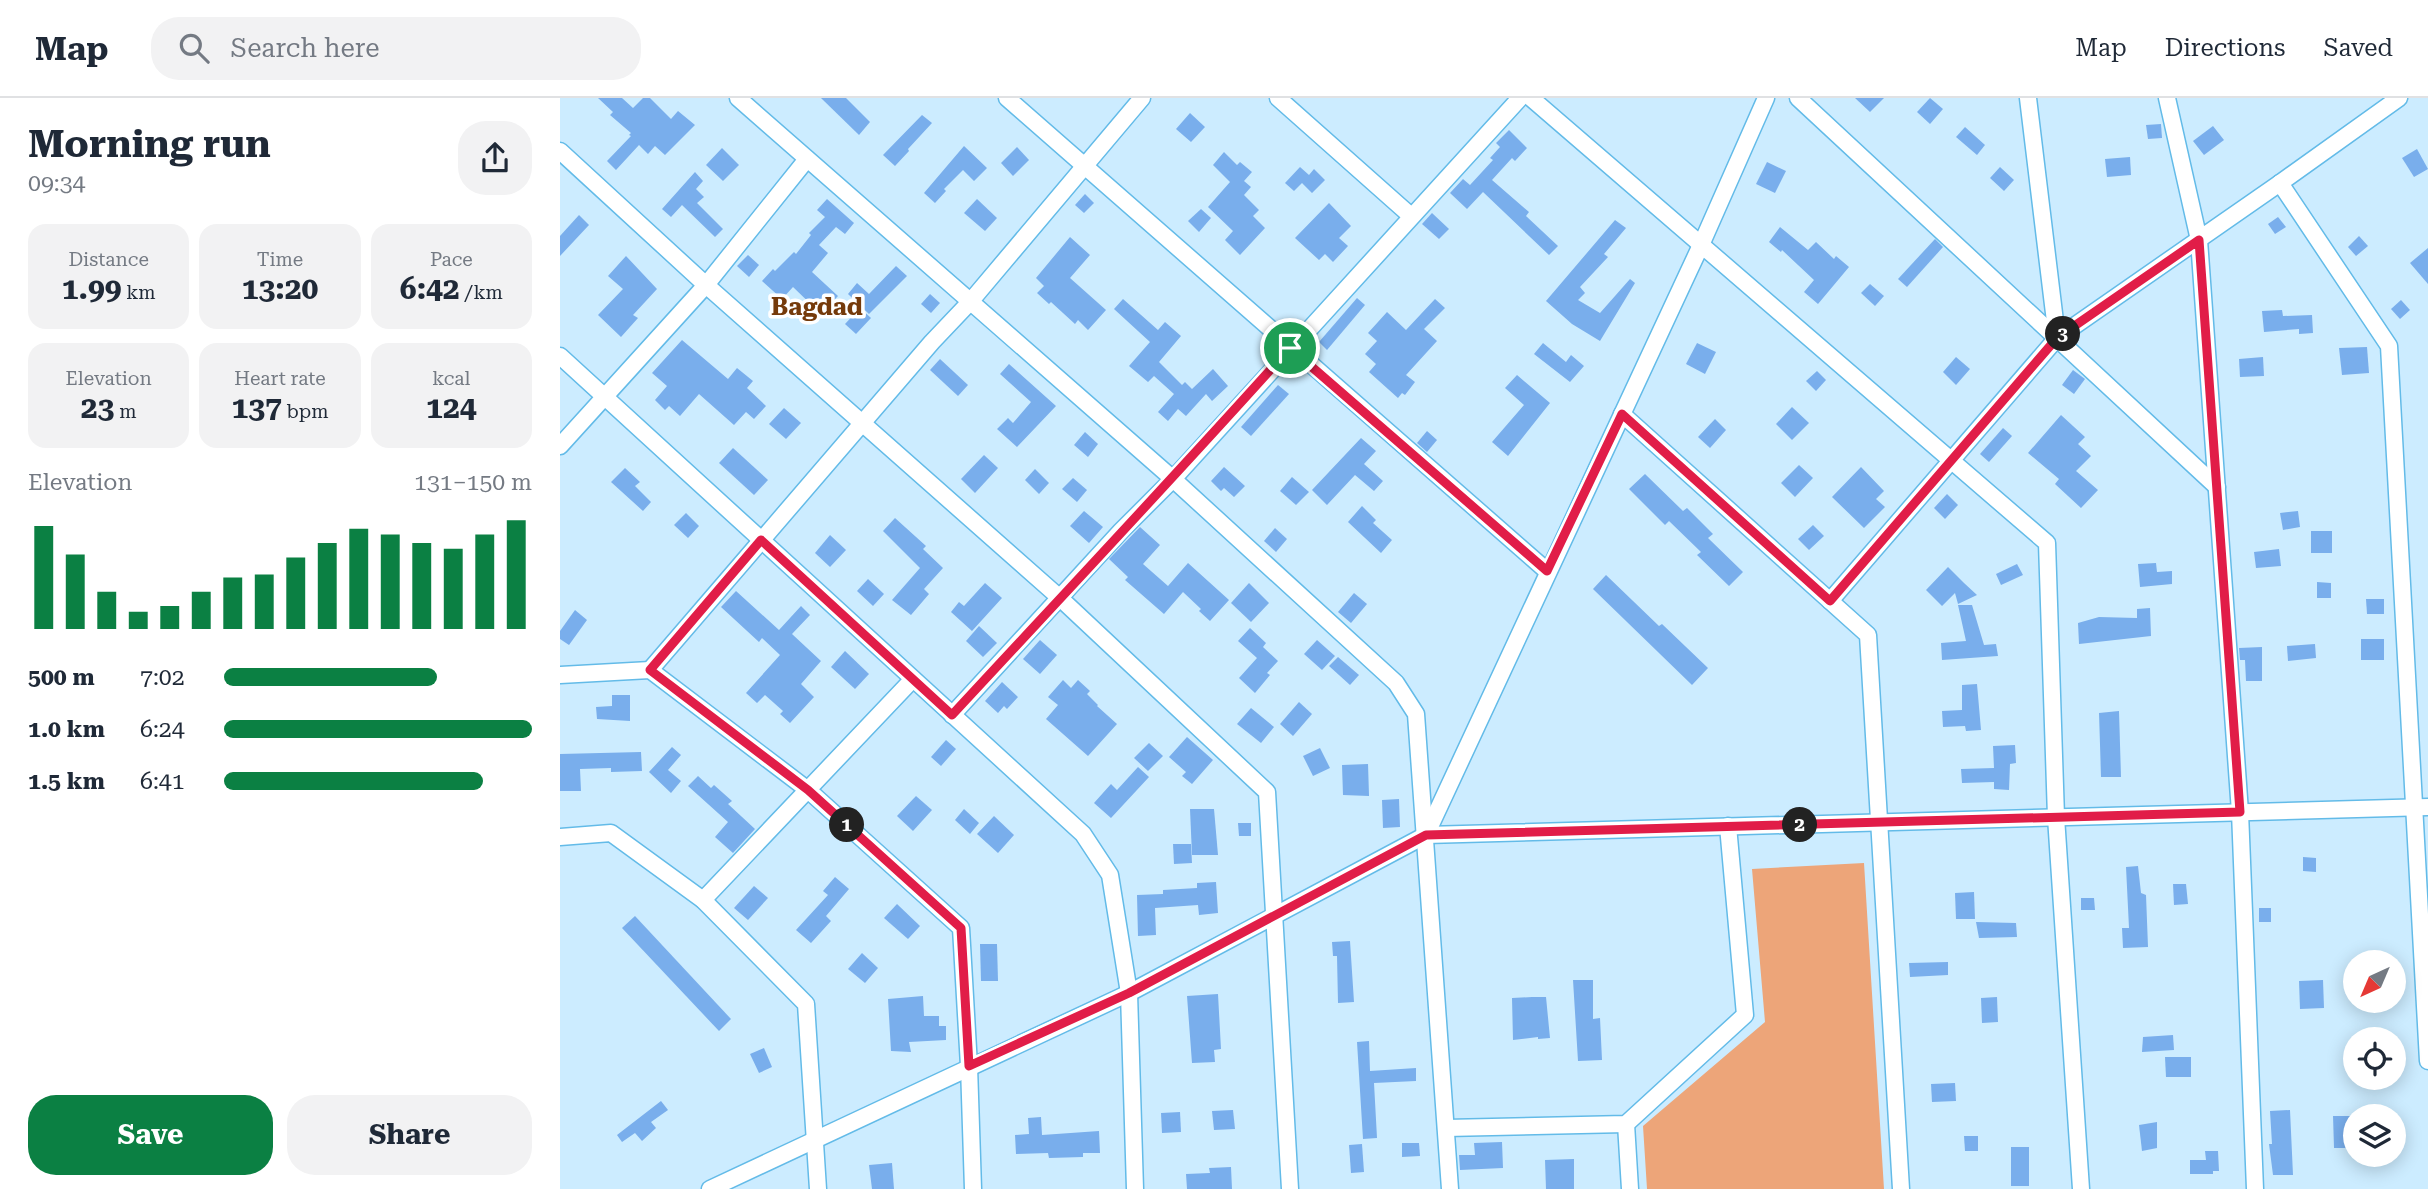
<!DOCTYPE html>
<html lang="en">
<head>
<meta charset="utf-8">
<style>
  :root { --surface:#fff; --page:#f2f2f3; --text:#1f2937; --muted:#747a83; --line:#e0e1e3; --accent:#0b8043 }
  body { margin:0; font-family:"Roboto Serif",serif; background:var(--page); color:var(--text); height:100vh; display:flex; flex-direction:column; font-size:26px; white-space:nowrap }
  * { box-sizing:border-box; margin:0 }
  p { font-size:23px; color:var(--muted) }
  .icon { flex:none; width:38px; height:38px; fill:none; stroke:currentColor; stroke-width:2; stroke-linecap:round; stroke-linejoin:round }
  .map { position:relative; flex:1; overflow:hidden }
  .sheet { display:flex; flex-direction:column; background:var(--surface); width:560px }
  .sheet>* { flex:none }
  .needle { width:46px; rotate:224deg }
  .tools { position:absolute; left:1783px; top:852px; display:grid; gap:14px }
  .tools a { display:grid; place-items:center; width:63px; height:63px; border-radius:50%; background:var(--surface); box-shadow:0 4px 18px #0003; font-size:35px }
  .pin { position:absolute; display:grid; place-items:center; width:60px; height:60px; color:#fff; margin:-30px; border:4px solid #fff; border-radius:50%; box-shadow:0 2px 7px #0007 }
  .km { position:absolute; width:35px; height:35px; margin:-18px; border-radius:50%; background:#222; color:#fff; font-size:19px; line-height:35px; text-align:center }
  .round { display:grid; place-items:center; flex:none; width:74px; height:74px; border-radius:28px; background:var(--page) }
  .head { display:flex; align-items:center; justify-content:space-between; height:119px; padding:0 28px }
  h1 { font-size:38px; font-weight:700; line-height:52px }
  .stats { display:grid; grid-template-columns:repeat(3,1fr); gap:10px; height:119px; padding:7px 28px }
  .stats div { display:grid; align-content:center; border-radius:18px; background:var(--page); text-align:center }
  .stats b { font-size:30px; font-weight:700 }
  .stats small { font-size:19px; font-weight:400 }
  .stats p { font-size:19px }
  .chart { height:196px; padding:14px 28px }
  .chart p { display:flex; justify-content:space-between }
  .chart svg { width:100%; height:126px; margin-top:7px; stroke:var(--accent); stroke-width:6 }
  .action { display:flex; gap:14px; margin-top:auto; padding:14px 28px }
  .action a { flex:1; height:80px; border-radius:28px; background:var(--accent); color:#fff; font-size:28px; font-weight:700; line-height:80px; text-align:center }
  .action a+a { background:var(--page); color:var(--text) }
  ul { padding:0 28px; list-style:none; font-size:23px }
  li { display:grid; grid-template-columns:112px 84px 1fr; align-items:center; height:52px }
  li i { height:18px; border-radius:9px; background:var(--accent) }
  header { display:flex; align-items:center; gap:42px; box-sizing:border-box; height:98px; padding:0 35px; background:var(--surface); border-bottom:2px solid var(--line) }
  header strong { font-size:33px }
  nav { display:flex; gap:38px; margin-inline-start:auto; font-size:24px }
  .search { width:490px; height:63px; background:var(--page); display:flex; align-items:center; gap:18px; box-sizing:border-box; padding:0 24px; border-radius:28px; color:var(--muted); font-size:26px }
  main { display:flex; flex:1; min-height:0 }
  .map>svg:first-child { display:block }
  .green { fill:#eda579 }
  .building { fill:#79aeec }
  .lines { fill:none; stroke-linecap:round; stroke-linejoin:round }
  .minor-casing { stroke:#63bbe8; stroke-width:19 }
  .minor { stroke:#fff; stroke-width:16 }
  .route-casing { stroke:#fff; stroke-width:14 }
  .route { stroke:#e11d48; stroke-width:9 }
  .labels { text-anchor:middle; stroke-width:7; stroke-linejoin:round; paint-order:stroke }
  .quarter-label { font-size:24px; font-weight:bold; fill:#753a0a; stroke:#fff }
</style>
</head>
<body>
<header>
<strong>Map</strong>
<div class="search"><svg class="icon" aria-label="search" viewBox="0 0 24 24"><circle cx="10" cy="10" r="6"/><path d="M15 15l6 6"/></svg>Search here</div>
<nav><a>Map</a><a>Directions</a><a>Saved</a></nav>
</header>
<main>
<section class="sheet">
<div class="head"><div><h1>Morning run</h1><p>09:34</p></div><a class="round"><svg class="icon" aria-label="share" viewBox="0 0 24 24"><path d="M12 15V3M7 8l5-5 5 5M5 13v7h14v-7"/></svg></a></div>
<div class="stats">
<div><p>Distance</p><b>1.99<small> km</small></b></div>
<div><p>Time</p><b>13:20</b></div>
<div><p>Pace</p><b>6:42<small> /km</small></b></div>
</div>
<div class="stats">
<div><p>Elevation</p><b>23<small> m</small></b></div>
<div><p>Heart rate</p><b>137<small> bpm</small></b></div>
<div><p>kcal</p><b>124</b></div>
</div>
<div class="chart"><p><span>Elevation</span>131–150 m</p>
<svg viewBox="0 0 160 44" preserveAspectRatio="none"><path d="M5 44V8M15 44V18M25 44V31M35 44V38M45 44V36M55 44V31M65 44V26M75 44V25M85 44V19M95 44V14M105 44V9M115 44V11M125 44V14M135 44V16M145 44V11M155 44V6"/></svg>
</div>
<ul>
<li><b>500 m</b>7:02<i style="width:69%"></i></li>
<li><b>1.0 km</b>6:24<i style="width:100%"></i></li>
<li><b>1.5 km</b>6:41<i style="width:84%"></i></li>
</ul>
<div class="action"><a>Save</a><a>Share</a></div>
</section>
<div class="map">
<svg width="1868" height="1091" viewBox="0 0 1868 1091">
  <rect width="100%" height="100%" fill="#ccecff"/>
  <path class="green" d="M1304,765L1324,1091H1087L1083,1028L1205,924L1192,771Z"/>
  <g class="building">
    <path d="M38,0H62L73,10L83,0H90L111,21L118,13L135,27L105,57L95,48L88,56L79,47L56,72L47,63L71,38L69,37L71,35L50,17L53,14Z"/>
    <path d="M261,0H286L310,24L299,37Z"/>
    <path d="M1295,0H1324L1310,14Z"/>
    <path d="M1370,0L1383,11L1370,26L1357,14Z"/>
    <path d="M630,15L645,29L631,44L616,31Z"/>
    <path d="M362,17L372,25L348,51L349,53L335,68L323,57Z"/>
    <path d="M1601,26L1602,40L1588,41L1586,27Z"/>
    <path d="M1653,28L1664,42L1644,57L1633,43Z"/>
    <path d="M1405,29L1425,47L1417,57L1396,39Z"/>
    <path d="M949,32L967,50L955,63L952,60L932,82L969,114L966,118L998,148L989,157L923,94L907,111L890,95L903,81L910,87L933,62L930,60L940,49L936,45Z"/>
    <path d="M404,48L427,70L414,83L403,72L384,91L386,93L375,105L364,95Z"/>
    <path d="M457,49L469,62L453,78L441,65Z"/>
    <path d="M162,50L179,67L163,83L146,67Z"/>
    <path d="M1857,51L1868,71L1854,79L1842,60Z"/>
    <path d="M664,54L677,67L680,64L692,74L684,83L691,89L684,97L699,112L693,118L705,130L680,157L665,142L673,133L648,109L670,84L653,67Z"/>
    <path d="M1570,59L1571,77L1547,79L1545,61Z"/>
    <path d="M1207,64L1226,73L1215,95L1196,86Z"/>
    <path d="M740,69L749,77L754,71L765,82L752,95L742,85L734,93L725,85Z"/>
    <path d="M1440,69L1454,82L1444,93L1430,80Z"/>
    <path d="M135,74L143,83L136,91L144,99L137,105L163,131L155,139L122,107L111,119L102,111Z"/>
    <path d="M525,96L534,105L524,115L515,107Z"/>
    <path d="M267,101L294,125L285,136L276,129L259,147L268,155L252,174L278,198L261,216L233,189L222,201L202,183L213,171L215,173L234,154L236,156L251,137L249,135L265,119L257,112Z"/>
    <path d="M417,101L437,120L425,133L404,115Z"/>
    <path d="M769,105L791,128L779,140L788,148L773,164L765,156L759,162L735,140Z"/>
    <path d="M641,111L651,120L639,134L628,123Z"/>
    <path d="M872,115L889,131L879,141L862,126Z"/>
    <path d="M19,117L29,127L0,158V138Z"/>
    <path d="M1718,119L1726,129L1715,136L1708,126Z"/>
    <path d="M1055,122L1066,130L1044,156L1048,159L1020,189L1025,195L1018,202L1040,215L1070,181L1075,185L1040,243L1012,226L986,203Z"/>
    <path d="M1220,129L1248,152L1256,144L1274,161L1276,158L1289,169L1258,206L1244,194L1254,182L1222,152L1221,154L1209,144Z"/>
    <path d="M1799,138L1808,148L1796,158L1788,149Z"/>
    <path d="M510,139L530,157L510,180L546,212L528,232L518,222L515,226L491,204L489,206L477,195L484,188L476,180Z"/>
    <path d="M1375,141L1383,149L1347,189L1338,181Z"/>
    <path d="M1868,150V186L1850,165Z"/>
    <path d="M188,157L199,167L189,179L177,168Z"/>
    <path d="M66,158L97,191L73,217L78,220L61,239L38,217L63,191L48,178Z"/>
    <path d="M336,168L347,178L309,216L288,196L297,185L309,196Z"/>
    <path d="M1310,186L1324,198L1315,208L1301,195Z"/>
    <path d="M370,196L380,205L371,215L361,206Z"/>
    <path d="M797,200L805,207L767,252L759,244Z"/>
    <path d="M563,201L598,232L605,224L621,238L599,264L622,287L625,284L632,291L653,271L668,288L652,303L646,296L626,318L618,311L608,323L598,314L614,296L594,278L588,284L569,268L590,244L554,211Z"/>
    <path d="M875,201L885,210L864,231L877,243L846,277L855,284L845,297L842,295L838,300L809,274L816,266L805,256L817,243L808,235L827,214L846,232Z"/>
    <path d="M1841,202L1850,212L1840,221L1831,211Z"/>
    <path d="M300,210L311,220L296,236L285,226Z"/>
    <path d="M1722,212L1723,218L1752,217L1753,235L1739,236V231L1704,234L1702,213Z"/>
    <path d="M122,242L168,281L177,270L193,283L187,290L206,308L194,321L186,314L174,327L139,296L120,318L109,308L105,312L95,302L107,288L92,275Z"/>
    <path d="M983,245L1006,264L1011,257L1024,268L1010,284L974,256Z"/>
    <path d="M1137,245L1156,254L1145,276L1126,266Z"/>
    <path d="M1807,249L1809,275L1782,277L1779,250Z"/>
    <path d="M1396,259L1410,271L1396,287L1383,274Z"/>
    <path d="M1703,259L1704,278L1680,279L1679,261Z"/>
    <path d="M380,261L408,287L398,298L370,272Z"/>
    <path d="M449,266L496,308L457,349L437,331L448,320L453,325L471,304L440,276Z"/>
    <path d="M1513,272L1525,281L1514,296L1502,287Z"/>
    <path d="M1257,273L1266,282L1256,293L1246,283Z"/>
    <path d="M957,277L990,305L948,358L932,344L964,307L945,290Z"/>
    <path d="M718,287L729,296L691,338L681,329Z"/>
    <path d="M1232,309L1249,325L1232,342L1216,326Z"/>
    <path d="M224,310L241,325L226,341L209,326Z"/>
    <path d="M1501,317L1525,339L1518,346L1531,358L1516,373L1538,392L1521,410L1495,386L1499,381L1468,355Z"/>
    <path d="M1155,321L1166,332L1150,350L1138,339Z"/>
    <path d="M1443,330L1452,338L1429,364L1420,356Z"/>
    <path d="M867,333L877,342L867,354L857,345Z"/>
    <path d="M525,334L538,346L528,359L514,347Z"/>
    <path d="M801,340L816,353L804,366L823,383L814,393L795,377L767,407L752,392Z"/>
    <path d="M173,350L208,382L194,397L159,365Z"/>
    <path d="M424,357L438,370L415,395L401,381Z"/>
    <path d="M1239,367L1253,380L1235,399L1221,385Z"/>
    <path d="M664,369L685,388L674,399L664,390L661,393L651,383Z"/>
    <path d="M1301,369L1324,393L1316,401L1325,409L1304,430L1272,399Z"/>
    <path d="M65,370L80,384L75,388L91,404L83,413L51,384Z"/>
    <path d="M475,371L489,385L479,396L465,382Z"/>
    <path d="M1085,376L1123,413L1127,410L1153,436L1148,440L1183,474L1169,488L1137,457L1141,454L1109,423L1105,427L1069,391Z"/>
    <path d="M732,379L749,394L736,407L720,393Z"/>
    <path d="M513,380L527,392L517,404L502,391Z"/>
    <path d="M1387,396L1398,407L1385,421L1374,410Z"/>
    <path d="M802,408L816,422L813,425L832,442L821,455L788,424Z"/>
    <path d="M524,413L543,429L529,445L510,428Z"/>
    <path d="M1738,413L1740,429L1723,432L1720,415Z"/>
    <path d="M126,415L139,428L128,440L114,427Z"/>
    <path d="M335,420L366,448L363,451L383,470L364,491L369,496L351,517L332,502L360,470L323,433Z"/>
    <path d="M1253,427L1264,438L1249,452L1238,441Z"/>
    <path d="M580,429L600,447L583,466L608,488L628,465L669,502L650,523L639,513L641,511L623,494L604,516L565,482L568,479L549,461Z"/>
    <path d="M715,430L727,441L716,454L704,443Z"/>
    <rect x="1751" y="433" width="21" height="22"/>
    <path d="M270,437L286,452L270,469L255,455Z"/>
    <path d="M1719,451L1721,468L1696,470L1694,454Z"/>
    <path d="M1596,465L1597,474L1612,473V486L1580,489L1578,466Z"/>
    <path d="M1457,466L1463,477L1441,487L1436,476Z"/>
    <path d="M1388,469L1404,485L1417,497L1398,506L1395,495L1382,508L1366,492Z"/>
    <path d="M1046,477L1099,528L1102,526L1148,570L1132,587L1033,491Z"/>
    <path d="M308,481L324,496L313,508L297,493Z"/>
    <path d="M1757,484L1771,485V500H1757Z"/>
    <path d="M425,485L442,500L412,533L391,514L399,504L404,508Z"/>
    <path d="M689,485L709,505L691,524L671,505Z"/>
    <path d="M176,493L219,532L241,508L250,517L232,536L261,563L241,586L254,599L230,625L220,616L223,613L205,597L197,605L186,595L220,557L202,540L199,544L161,509Z"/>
    <path d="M794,495L807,506L791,525L778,514Z"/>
    <path d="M1806,501H1824V516H1807Z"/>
    <path d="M1398,507H1412L1424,547L1436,546L1438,558L1382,562L1381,545L1406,543Z"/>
    <path d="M1590,510L1591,538L1519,546L1518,525L1539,519L1577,520V511Z"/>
    <path d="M15,512L27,522L9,547L0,541V533Z"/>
    <path d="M419,528L437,545L423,559L406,543Z"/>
    <path d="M690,530L706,545L703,549L718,563L707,575L710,577L695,595L679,580L697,560L678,543Z"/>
    <rect x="1801" y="541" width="23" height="21"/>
    <path d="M480,542L497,557L480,576L463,561Z"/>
    <path d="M757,542L775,558L762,572L744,556Z"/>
    <path d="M1755,546L1756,560L1728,563L1727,548Z"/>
    <path d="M1702,549V583H1686L1685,562H1680L1679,550Z"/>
    <path d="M285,553L309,576L295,591L271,569Z"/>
    <path d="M778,559L799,577L790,587L769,568Z"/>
    <path d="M503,582L511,590L518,582L530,593L527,596L538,607L537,608L557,626L528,658L486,621L498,607L488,599Z"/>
    <path d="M442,584L458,599L447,611L444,608L438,615L425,603Z"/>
    <path d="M1417,586L1421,632L1406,633L1405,628L1383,629L1382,613L1402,612V587Z"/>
    <path d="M52,597H70V623L37,621L36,609L52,608Z"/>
    <path d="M739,604L752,616L733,638L720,626Z"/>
    <path d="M691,610L714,629L701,645L677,626Z"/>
    <path d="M1559,613L1561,679H1541L1539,615Z"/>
    <path d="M627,639L653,662L632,686L622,678L626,674L609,659Z"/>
    <path d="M386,642L396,651L381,668L371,659Z"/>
    <path d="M589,645L603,658L588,673L574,660Z"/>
    <path d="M1455,647L1456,665L1450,666L1449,692L1434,691V684L1402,685L1401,671L1434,670L1433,648Z"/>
    <path d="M112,649L121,657L108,672L121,683L111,695L89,674Z"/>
    <path d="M760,650L770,670L753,678L743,658Z"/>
    <path d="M81,654L82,673L51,674V670L20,671L21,693H0V656Z"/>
    <path d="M808,666L809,698L783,697L782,667Z"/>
    <path d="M578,669L589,679L551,720L534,705L551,686L557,692Z"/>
    <path d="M138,678L151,690L154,687L172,703L168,706L195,731L173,755L155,739L168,724L128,688Z"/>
    <path d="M356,698L372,712L353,733L337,718Z"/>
    <path d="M839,701L840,729L823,730L822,702Z"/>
    <path d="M404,711L419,725L410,736L395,722Z"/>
    <path d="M630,711H654L658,757H632Z"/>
    <path d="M434,718L454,737L438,755L417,736Z"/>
    <path d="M678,725H691V738H679Z"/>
    <path d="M613,746H631L632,765L614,766Z"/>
    <path d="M1743,759L1756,760V774L1743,773Z"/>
    <path d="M1578,768L1581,795L1586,797L1588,849L1563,850L1562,830H1569L1566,769Z"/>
    <path d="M275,779L289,791L266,818L271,823L251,845L236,832L268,797L263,793Z"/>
    <path d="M656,784L658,815L639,817L638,807L595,810L596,837L578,838L577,797L603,796V792L637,790V785Z"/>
    <path d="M1613,786H1626L1628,806L1614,807Z"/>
    <path d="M194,788L208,800L188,822L174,810Z"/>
    <path d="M1414,794L1415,821H1396L1395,795Z"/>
    <path d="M1521,800H1534L1535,812H1521Z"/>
    <path d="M337,806L360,828L348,841L324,820Z"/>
    <rect x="1699" y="810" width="12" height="14"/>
    <path d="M75,818L171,921L159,933L62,830Z"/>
    <path d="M1416,824L1456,825L1457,839L1419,840Z"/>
    <path d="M790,843L794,904L778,905L777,858H773L772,844Z"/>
    <path d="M420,846H437L438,883H421Z"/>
    <path d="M302,855L318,870L305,885L288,871Z"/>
    <path d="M1388,864V877L1350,879L1349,865Z"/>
    <path d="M1013,882H1033V921L1040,920L1042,962L1018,963Z"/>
    <path d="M1763,882L1764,910L1740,911L1739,883Z"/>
    <path d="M658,896L661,951L654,952L655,964L632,965L627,898Z"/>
    <path d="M363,898L364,918H379V928H386V942L349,944L351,954L331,953L328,901Z"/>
    <path d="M972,899H986L990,940L978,941V939L953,942L952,900Z"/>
    <path d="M1437,899L1438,924L1422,925L1421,900Z"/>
    <path d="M1613,937L1614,952L1582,954L1583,939Z"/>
    <path d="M809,943L810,973L856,970V983L814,985L817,1040L803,1041L797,944Z"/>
    <path d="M204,950L212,969L199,975L190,956Z"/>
    <path d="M1605,959H1631V979H1606Z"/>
    <path d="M1395,985L1396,1003L1372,1004L1371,986Z"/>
    <path d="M101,1003L108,1012L91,1024L96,1030L82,1043L75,1035L62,1044L57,1037Z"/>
    <path d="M673,1012L675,1031L654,1032L652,1013Z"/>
    <path d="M1730,1012L1733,1077H1713L1709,1046H1712L1710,1013Z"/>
    <path d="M620,1014L621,1034L602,1035L601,1015Z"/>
    <path d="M1773,1018H1794L1795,1050H1774Z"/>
    <path d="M481,1019L482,1037L539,1033L540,1055H523V1059L489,1060L488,1055L456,1056L455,1037L469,1036L468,1020Z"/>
    <path d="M1597,1024V1050L1582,1053L1579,1027Z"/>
    <path d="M1404,1038H1418V1053H1405Z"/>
    <path d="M942,1044L943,1070L900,1072L899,1057H915L914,1045Z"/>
    <path d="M842,1045H859L860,1058L842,1059Z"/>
    <path d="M802,1046L804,1074L791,1075L789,1047Z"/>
    <rect x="1451" y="1049" width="18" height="39"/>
    <path d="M1645,1053H1658L1659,1073H1653V1076H1630V1062H1646Z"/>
    <path d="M1014,1061V1091H986L985,1062Z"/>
    <path d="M332,1065L334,1091H312L309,1067Z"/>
    <path d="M671,1069L672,1091H627L626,1076L650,1075L649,1070Z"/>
  </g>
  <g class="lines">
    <g class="minor-casing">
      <g id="minor">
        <path d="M178,0L613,381L836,585L856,616L890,1091"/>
        <path d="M447,0L987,473"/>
        <path d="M718,0L851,118"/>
        <path d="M971,0L1487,445L1496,719L1521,1091"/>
        <path d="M1238,0L1657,389"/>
        <path d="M1468,0L1497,240"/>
        <path d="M1607,0L1639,142L1680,714L1695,1091"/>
        <path d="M0,53L146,187L500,500L707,694L730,1091"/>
        <path d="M1720,85L1829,248L1868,963"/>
        <path d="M0,258L523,736L550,777L569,895L575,1091"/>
        <path d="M1062,316L1308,537L1341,1091"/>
        <path d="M0,348L146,187L247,61"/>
        <path d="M1270,503L1497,240L1720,85L1839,0"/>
        <path d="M90,572L372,244L410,204L582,0"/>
        <path d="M0,577L90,572L248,692L401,830L409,968L413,1091"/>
        <path d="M392,617L561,433L613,381L960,0"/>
        <path d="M867,735L1141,147L1206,0"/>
        <path d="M0,739L51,735L143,802L246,906L258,1091"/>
        <path d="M143,802L353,581"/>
        <path d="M1066,1026L1070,1091"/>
        <path d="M886,1030L1066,1026L1185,917L1168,728"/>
        <path d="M150,1091L569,895L866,737L1868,709"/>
      </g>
    </g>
    <use href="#minor" class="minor"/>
  </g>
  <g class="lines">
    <g class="route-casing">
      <path id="route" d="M1639,142L1680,714L866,737L569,895L409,968L401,830L248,692L90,572L201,442L392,617C505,495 619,374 730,250L987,473L1062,316L1270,503L1497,240Z"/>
    </g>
    <use href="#route" class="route"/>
  </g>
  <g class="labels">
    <g class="quarter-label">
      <text x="257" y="217">Bagdad</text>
    </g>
  </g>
</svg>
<div class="tools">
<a><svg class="needle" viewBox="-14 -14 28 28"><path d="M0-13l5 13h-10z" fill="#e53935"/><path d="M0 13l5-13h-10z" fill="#747a83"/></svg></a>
<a><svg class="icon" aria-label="locate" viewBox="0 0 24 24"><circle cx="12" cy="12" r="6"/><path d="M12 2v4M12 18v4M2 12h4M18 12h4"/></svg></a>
<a><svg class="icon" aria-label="layers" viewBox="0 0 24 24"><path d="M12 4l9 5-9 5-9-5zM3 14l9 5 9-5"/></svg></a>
</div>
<div class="pin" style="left:730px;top:250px;background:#1e9e55"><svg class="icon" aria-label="arrive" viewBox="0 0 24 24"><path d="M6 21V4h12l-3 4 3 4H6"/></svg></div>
<b class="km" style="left:287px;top:727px">1</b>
<b class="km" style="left:1240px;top:727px">2</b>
<b class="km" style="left:1503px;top:236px">3</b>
</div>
</main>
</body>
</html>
